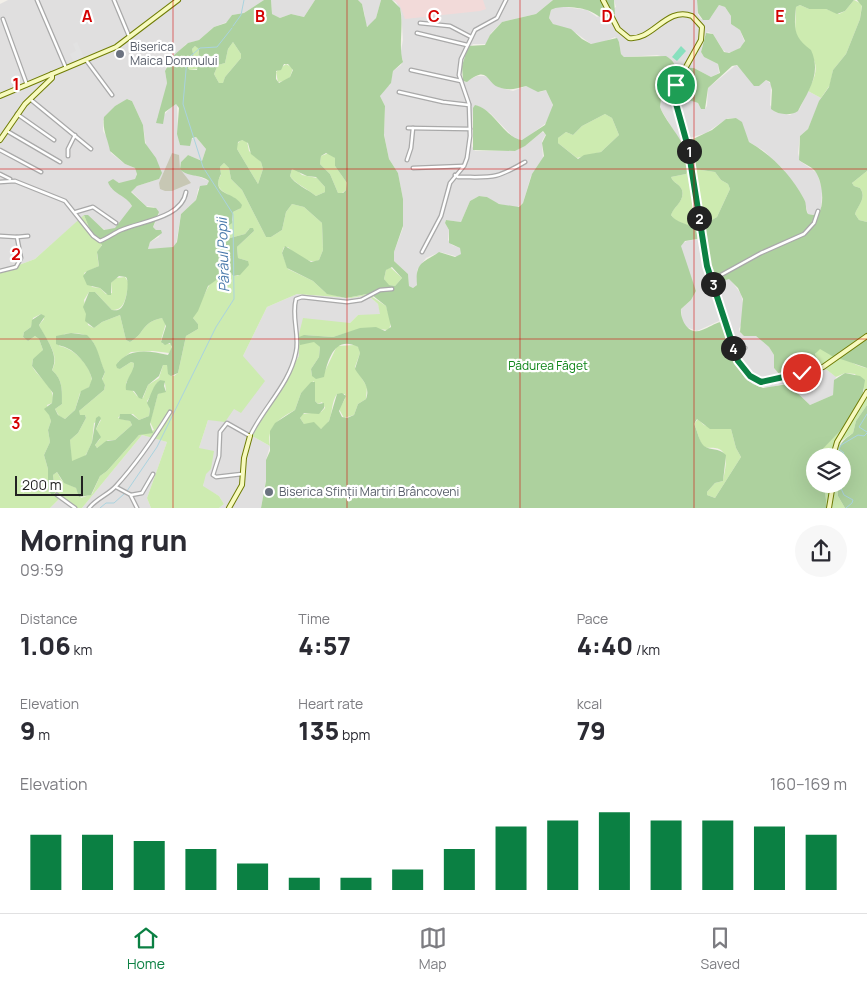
<!DOCTYPE html>
<html lang="en">
<head>
<meta charset="utf-8">
<style>
  :root { --surface:#fff; --page:#f7f7f7; --text:#2b2b33; --muted:#7c7c81; --line:#e1e1e2; --accent:#0b8043 }
  body { margin:0; font-family:Manrope,sans-serif; background:var(--page); color:var(--text); height:100vh; display:flex; flex-direction:column; font-size:19px; white-space:nowrap }
  * { box-sizing:border-box; margin:0 }
  p { font-size:16px; color:var(--muted) }
  .icon { flex:none; width:28px; height:28px; fill:none; stroke:currentColor; stroke-width:2; stroke-linecap:round; stroke-linejoin:round }
  .map { position:relative; height:508px; overflow:hidden }
  .drawer { display:flex; flex-direction:column; background:var(--surface); flex:1 }
  .drawer>* { flex:none }
  .tools { position:absolute; left:806px; top:448px; display:grid; gap:10px }
  .tools a { display:grid; place-items:center; width:45px; height:45px; border-radius:50%; background:var(--surface); box-shadow:0 5px 20px #0002; font-size:25px }
  .scale { position:absolute; left:15px; bottom:12px; width:68px; box-sizing:border-box; padding-left:5px; border:2px solid #222; border-top:0; font-size:14px; line-height:18px; white-space:nowrap; color:#222; -webkit-text-stroke:4px #fff; paint-order:stroke }
  .pin { position:absolute; display:grid; place-items:center; width:42px; height:42px; color:#fff; margin:-21px; border:2px solid #fff; border-radius:50%; box-shadow:0 1px 5px #0007 }
  .km { position:absolute; width:25px; height:25px; margin:-12px; border-radius:50%; background:#222; color:#fff; font-size:14px; line-height:25px; text-align:center }
  .round { display:grid; place-items:center; flex:none; width:52px; height:52px; border-radius:26px; background:var(--page) }
  .head { display:flex; align-items:center; justify-content:space-between; height:85px; padding:0 20px }
  h1 { font-size:28px; font-weight:800; line-height:38px }
  .metrics { display:grid; grid-template-columns:repeat(3,1fr); gap:8px; height:85px; padding:5px 20px }
  .metrics div { display:grid; align-content:center }
  .metrics b { font-size:25px; font-weight:800 }
  .metrics small { font-size:14px; font-weight:400 }
  .metrics p { font-size:14px }
  .chart { height:140px; padding:10px 20px }
  .chart p { display:flex; justify-content:space-between }
  .chart svg { width:100%; height:90px; margin-top:5px; stroke:var(--accent); stroke-width:6 }
  .menu { display:flex; justify-content:space-around; align-items:center; height:70px; border-top:1px solid var(--line); background:var(--surface); font-size:14px; color:var(--muted) }
  .menu a { display:grid; justify-items:center; gap:2px }
  .menu .selected { color:var(--accent) }
  .map>svg:first-child { display:block }
  .residential { fill:#e0dfdf }
  .commercial { fill:#f2dad9 }
  .construction { fill:#c7c7b4 }
  .grass { fill:#cdebb0; fill-rule:evenodd }
  .forest { fill:#add19e; fill-rule:evenodd }
  .pitch { fill:#88e0be }
  .parking { fill:#e2e2e2 }
  .lines { fill:none; stroke-linecap:round; stroke-linejoin:round }
  .stream { stroke:#aad3df; stroke-width:1 }
  .street-casing { stroke:#a9a9a9; stroke-width:5 }
  .secondary-casing { stroke:#707d05; stroke-width:6 }
  .street { stroke:#fff; stroke-width:2.5 }
  .secondary { stroke:#f7fabf; stroke-width:4 }
  .route-casing { stroke:#fff; stroke-width:10 }
  .route { stroke:#0b8043; stroke-width:6 }
  .grid { fill:none; stroke:#d40000; stroke-width:1; stroke-opacity:0.55 }
  .worship-dot { fill:#6b7280; stroke:#fff; stroke-width:2 }
  .labels { text-anchor:middle; stroke-width:4.5; stroke-linejoin:round; paint-order:stroke }
  .worship-label { font-size:12px; fill:#5b616d; stroke:#fff; text-anchor:start }
  .park-label { font-size:12px; fill:#0c8416; stroke:#fff }
  .water-label { font-size:14px; font-style:italic; fill:#4a7aab; stroke:#fff }
  .grid-label { font-size:16px; text-anchor:middle; font-weight:bold; fill:#d40000; stroke:#fff; stroke-width:4.5; stroke-linejoin:round; paint-order:stroke }
</style>
</head>
<body>
<div class="map">
<svg width="867" height="508" viewBox="0 0 867 508">
  <rect width="100%" height="100%" fill="#f2efe9"/>
  <g class="residential">
    <path d="M8,0H264L244,13L232,15L227,22L214,27L199,40L186,44L167,66L165,72L167,83L162,109L157,118L164,115L175,103L177,105L178,135L180,145L196,137L206,149L202,161L188,155L181,162L180,169L209,181L208,184L198,189L196,200L181,214L176,245L170,248L148,249L150,242L159,237L161,230H156L153,227L159,215L154,207L146,206L131,191L137,186L159,179L161,170L146,145L143,125L132,101L128,99L115,106L103,121V131L108,139L111,153L125,164L135,168L137,173L135,179L129,182L119,183L112,179L111,188L125,196L132,206L123,221L114,229L105,230L85,215L35,259L0,272V4Z"/>
    <path d="M271,0H315L304,17L291,14L280,18L272,14Z"/>
    <path d="M358,0H381L376,18L369,27L365,24V16L362,4Z"/>
    <path d="M392,0H553L536,14L502,22L491,33L486,44H473L465,53L462,66L461,76L464,82L477,76H484L489,77L498,87L513,91L526,86L540,92L546,90L550,94L553,107L546,123L524,140L515,139L490,113L478,106L473,109L471,145L475,151H515L526,145L542,132L546,134L542,141L543,160L531,176L523,203L516,208L496,203L487,197L479,196L470,201L461,222L446,220L445,223L449,230L448,240L452,245L460,248L462,252L459,257L440,252L426,258L417,270V285L413,288L409,286L408,274L394,261V252L403,228V199L398,173L389,159L384,134L385,106L380,96L383,89L390,85L393,71L401,65L403,60L400,56L403,40L401,11L396,2Z"/>
    <path d="M614,0H697L698,15L701,19L711,17L719,5L725,7L731,16V24L740,30L745,43L736,51L727,53L723,50L713,34L708,32L705,35L701,52L704,57L718,64L719,73L711,77L694,68L683,76L682,82L685,90V98L698,103L701,109H705L707,106L708,88L736,65L759,86L766,80L771,84L770,105L775,112L790,115L799,110L808,91L821,98L808,129L800,136L798,153L800,161L817,173L822,189L821,211L813,215L808,214L804,199L783,169L764,151L749,142L740,121L736,118H728L706,133L680,141L660,108L661,100L669,96L672,92L677,75L676,68L669,58L657,55L624,57L621,54L619,42L615,37L601,43L591,44L576,33L553,24L549,18L551,10L558,6L587,10L597,17L616,7Z"/>
    <path d="M704,238L711,275L717,283L725,278L730,279L741,294L744,308L743,321L739,329L741,334L756,336L769,347L774,355V368L780,375L800,371L802,365L801,359L804,357L812,366H816L818,363L836,377L833,395L810,405L787,383L768,388L753,384L740,373L732,359L723,324L719,321L697,331L686,327L682,321L681,309L691,300L696,291L681,251V244L687,241Z"/>
    <path d="M297,294L351,298L368,295L378,304L381,315H358L350,323L298,338L299,356L252,436L270,446L266,460V480L261,508H219L224,504L219,496L203,487L205,474L199,448L208,420L243,356L267,307Z"/>
    <path d="M142,435L167,442L147,498L151,508H82Z"/>
    <path d="M61,497L77,508H50Z"/>
  </g>
  <path class="commercial" d="M394,0H483L486,9L480,11L405,19L400,6Z"/>
  <path class="construction" d="M172,153L179,155L180,169L191,183L172,191H165L160,189L159,183Z"/>
  <g class="grass">
    <path d="M854,0L862,4L860,19L846,54L833,70L830,85L821,98L808,91C826,59 809,57 795,33L796,7L800,5L809,9H826L839,14L845,11Z"/>
    <path d="M233,42L241,54V58L225,77L223,84L219,83L214,74L218,65L225,63L228,49Z"/>
    <path d="M195,46L199,48L197,69L190,70L188,68L194,59L192,49Z"/>
    <path d="M286,64L293,68L290,77L285,81L278,82L276,72Z"/>
    <path d="M605,114L612,118L619,135L601,152L577,158L558,143V138L566,132L573,135L582,126Z"/>
    <path d="M692,139L690,145L693,165L701,170L715,172L721,180L728,184L730,189L717,217L703,225L704,238L697,239L694,228L675,220L671,215C674,206 685,201 682,190C680,184 673,183 671,177L686,174L687,157L682,142Z"/>
    <path d="M241,140L247,141L249,151L261,162L263,169L258,184L237,149V144Z"/>
    <path d="M329,153L335,158V166L347,183V189L341,194L338,193L330,174L320,164L321,156Z"/>
    <path d="M224,163L229,168L231,179L242,190L266,237H271L282,230L286,212L292,204L304,207L322,223L323,250L319,260C310,265 294,254 288,247H284L282,253L288,269L313,281L326,293L346,298L368,294L386,306L391,322L389,330L362,328L333,337L304,335L307,342H316L320,347L319,357L311,369L312,376L325,371L337,346L355,345L359,348L360,353L355,367L367,387L366,399L358,404L354,415L344,418L339,409L345,399V394H337C329,405 335,422 321,429L304,424L300,418L302,414L321,412L325,408L322,402L318,404L315,401L314,381L301,393L295,410C280,418 266,427 270,446L252,436L299,356L298,338L303,318L350,323L358,315L380,314L378,304L368,295L351,298L297,294L267,307L243,356L265,381L241,413L234,409L225,422L208,420L199,448L214,451L211,469L206,474L203,486L219,496L224,504L219,508H151L147,498L167,442L142,435L82,508H77L61,497L50,508H0V272L35,259L84,215L90,230L102,244L97,254L99,266L84,273L92,287L100,288L106,294L112,293L111,283L116,278L125,277L129,283C126,294 126,311 112,310L95,292H89L84,300L88,325L94,328L102,322L120,315L126,340L130,342C146,333 140,323 162,318L166,323L161,340L163,344H171L172,349L169,353L153,351L131,352L118,362L120,369L131,362L134,363L133,371L126,383L137,396L143,398L148,385L159,378L163,365H167L170,375L174,376L178,373L186,336L198,329V324L193,318C194,315 209,285 210,284C218,276 220,277 225,267L221,258L222,250L226,249L231,255L229,270L233,276H238L247,266L248,261L238,258L237,247L254,231L249,229L245,234L230,238L224,234L233,220V212L239,209L241,204C234,194 210,192 221,175L220,167ZM41,314L44,319L39,325C45,339 61,355 52,370C63,380 62,390 62,404L55,409L59,416L65,419L75,410L80,393L89,387L92,381C91,366 74,348 59,346L64,334C99,329 93,348 105,372L102,380L105,385L104,390L79,411V415H85L86,418L78,433L70,440L71,461H75L85,456L88,451L92,442L94,423L101,420L96,429L100,439L95,445L97,448L108,440H115L132,425L130,421L118,418L121,414H133L139,420L149,416L150,409L147,401C153,394 153,386 160,380L165,383L166,391L158,394L150,422L154,430L139,435L107,471L100,476L92,494L81,498L76,488L62,481L57,472L53,475L55,493L48,490V469L44,455L50,442L48,430L51,421L47,405L52,403C57,388 39,379 32,366L33,359L41,355L43,350L39,339L35,336L28,341L23,337L24,332L31,327L33,318Z"/>
    <path d="M292,169L297,170L302,175L317,178L325,187V192L316,196C309,190 293,182 290,176Z"/>
    <path d="M867,171V222L859,220L855,214C858,205 867,198 860,188L854,186L852,183Z"/>
    <path d="M390,267L402,278L395,286L388,285L384,279L386,270Z"/>
    <path d="M818,349H823C830,356 836,355 845,359C853,363 857,366 867,368V405L856,421L853,433L841,441L838,456H815V469L813,462L815,456L843,428L865,391L855,374L845,373L836,377L818,363L815,355Z"/>
    <path d="M698,419L704,425L715,429H731L736,448L741,457L715,498L707,495V492L715,483L723,481C725,470 731,450 715,448C711,447 707,449 703,446C699,441 697,429 694,424Z"/>
    <path d="M824,484H837L838,496L845,508H827Z"/>
  </g>
  <g class="forest">
    <path d="M264,0H271L272,14L280,18L291,14L304,17L315,0H358L362,4L367,27L376,18L381,0H392L400,8C404,25 398,46 403,62L393,71L391,83L380,96L385,106L384,135L389,159L398,173L403,199V226L394,252V261L408,274L409,286L413,288L417,285C415,262 423,263 439,252L455,257L461,254L460,248L449,243V230L445,223L446,220L461,222L470,201L479,196L487,197L499,204L519,207L523,203L532,174L544,156L542,143L546,135L543,131L525,146L515,151L473,150V108L475,105C494,109 505,139 522,140L545,125L553,105L546,90L538,92L526,86C515,89 509,91 498,87C487,84 489,64 467,82L463,81L462,66L468,46L485,45L490,35L502,22L536,14L553,0H614L615,14C605,25 597,13 587,10C578,7 558,5 551,10L549,18L553,24L571,29L582,39L591,44L617,38L619,42L621,54L624,57L666,56C682,65 675,80 671,94L661,100L660,107C668,128 695,148 686,174L671,177C673,183 680,184 682,190C685,201 674,206 671,215C678,225 692,222 698,234L697,239L685,241L681,246L696,291L691,300L681,309C680,320 689,336 702,330C709,328 714,323 721,322L732,359L745,378L753,384L763,388L788,384L810,405L833,395L834,380L845,373L860,376L865,380L862,398L843,428L813,459L815,484H824L827,508H261L266,481V460L270,451V431L275,423L295,410L301,393L311,382H315V401L318,404L324,403V408L319,414L304,413L300,418L304,424L314,422L321,429L329,421L337,394L342,393L346,396L339,411L342,417L347,418L354,415L358,404L366,399C371,386 361,379 355,369L360,353L358,347C335,335 328,359 324,377L316,379L312,376L311,369L319,357L320,347L314,342L300,345L299,337L304,335L333,337L360,328L376,327L385,331L391,327L386,306L372,295L367,294L346,298L327,294L313,281L287,268L282,253L285,246L311,262L319,260L323,250L322,223L304,207L292,204L286,212L282,230L271,237H266L242,190L231,179L229,168L224,163L220,167L221,174C210,196 234,191 242,205L241,208L233,212L232,223L226,228L224,234L230,238L245,234L250,228H253L254,231L237,247L238,258L248,261L249,265L240,275L233,276L229,270L230,255L226,249L222,250L221,258L225,267L219,278L208,286L198,311L193,318L198,324V329L186,336L178,373L171,376L168,374L167,365H163L159,376L148,385L142,399L139,398L134,391L126,390C124,380 134,373 134,363L131,362L120,369L117,368L116,365C129,347 149,351 168,355L172,347L170,343L165,345L161,342L166,326L162,318C140,323 146,333 130,342L126,340L120,315L102,322L94,328L85,321L86,314L83,307L89,292H95L112,310C115,310 117,311 120,309C126,306 130,281 126,277L119,276L111,283V295H108L100,288L87,285L83,276L87,271L99,266L97,252L102,245L90,230L84,215H88L104,230L115,228L132,206C126,195 112,194 108,182L113,179L119,183L135,179L137,174L135,168L125,164L110,151C108,139 102,130 104,117L115,106L127,99L132,101L143,125L145,143L156,158L162,173L159,179L137,186L131,192L147,207L156,208L159,212L153,227L156,230H161L162,233L150,242L148,249L173,247L177,242L181,214L196,200L200,186L207,185L209,181C201,174 186,177 180,169L181,162L188,155L202,161L206,149L196,137L192,138L190,146L180,145L177,134L179,108L176,104L165,112L163,124L156,123L167,83L165,71L173,56L188,43L199,40L214,27L226,23L232,15L244,13ZM233,42L241,54V58L225,77L223,83H219L214,74L218,65L225,63L228,49ZM195,46L199,49L197,70H190L188,68L194,58L192,49ZM284,64H288L293,70L290,77L279,83L276,79V71L281,70ZM605,114L612,118L619,135L601,152L584,155L578,159L558,143V138L566,132L573,135L582,126ZM242,140L248,143L251,154L261,162L263,169L258,184L237,149L238,142ZM326,153L335,158V166L347,183L346,190L343,193H338L330,174L320,164L321,156ZM292,169L307,176L316,177L325,187V192L316,196C309,190 293,183 290,176ZM392,267L402,278L395,286L389,285L384,279L386,270ZM697,419L710,429H731L736,448L741,457L715,498L707,495V492L715,483L723,481L726,455C718,447 711,451 704,446C699,442 697,429 694,424Z"/>
    <path d="M697,0H854L845,11L837,14L826,9H809L800,5L796,7C794,28 793,37 811,50C822,74 808,91 798,111C791,116 778,115 771,109L772,90L770,82L766,80L759,86H754L737,65L732,66L708,88L705,109H701L698,103L686,99L685,90L681,82L689,68H694L711,77L720,73L718,64L704,57L701,52L706,33L713,34L724,52L729,53L740,48L745,41L740,30L731,24V16L725,7L719,5L709,20H703L698,13Z"/>
    <path d="M857,0H867V171L852,183L854,186L860,188C867,198 858,205 855,214L859,220L867,222V368L832,356L820,349L815,354L818,362L816,366H811L804,357L801,360V370L780,375L774,368V355L769,347L756,336H744L740,332L743,299L738,288L729,279L716,283L713,280L711,265L705,252L703,225L717,217L730,189L728,184L721,180L715,172L694,169L691,140L712,130L726,119L736,118L742,122L749,142C773,156 791,175 804,199C807,204 805,209 808,214L813,215L819,213C825,203 822,180 815,171C811,166 804,164 799,160L800,136L808,129L819,101L829,87L833,70L846,54L860,19L862,6Z"/>
    <path d="M41,314L45,316L39,325C46,339 60,355 52,370C63,380 62,390 62,404L55,409L58,415L65,419L75,410L81,391L89,387L92,379C90,368 77,352 67,348C63,346 60,346 56,344V336L71,333L87,335C98,344 99,359 105,372L102,379L105,385L104,390L79,411L80,415H85L86,418L78,433L70,440L72,461L86,455L92,442L96,418L99,416L101,418L96,429L101,437L95,445L97,448L106,441L115,440L132,425L130,421L119,419L120,414H131L139,420L149,416L150,409L147,403C151,395 153,385 160,380L165,381L164,386L166,392L158,394L150,424L153,433L139,435L107,471L100,476L91,495L79,497L76,488L64,483L57,472L53,475L55,493L52,495L48,490V469L44,455L50,442L48,430L51,421L49,415L44,409L52,403L53,393L32,366L33,359L43,350L39,339L35,336L28,341L23,337L24,332L31,327L32,320Z"/>
    <path d="M867,405V508H845L838,496L837,484H842V456H838C839,442 844,440 853,433L856,421Z"/>
  </g>
  <path class="pitch" d="M681,46L686,51L677,61L672,57Z"/>
  <path class="parking" d="M77,42L84,58L74,62L70,54L76,51L73,44Z"/>
  <g class="lines">
    <g class="stream">
      <path d="M233,26L241,15L244,0"/>
      <path d="M867,414L859,427L867,432"/>
      <path d="M842,456L841,454L844,453L839,449L841,445L858,435L864,436L867,433"/>
      <path d="M842,470L846,462L847,464L849,462L843,457"/>
      <path d="M839,484L844,495L853,500L852,503L846,508"/>
      <path d="M127,491L157,447L216,327L234,299L233,214L203,167L183,104L187,59L200,48L217,47L232,28"/>
      <path d="M100,508L106,503H114L124,494"/>
    </g>
    <g class="street-casing">
      <g id="street">
        <path d="M37,0L66,68"/>
        <path d="M114,0L129,36"/>
        <path d="M3,19L27,85"/>
        <path d="M420,23L450,26L471,37"/>
        <path d="M417,33L467,45"/>
        <path d="M86,60L112,95"/>
        <path d="M411,70L461,81"/>
        <path d="M399,92L443,102L469,105"/>
        <path d="M30,99L91,149"/>
        <path d="M17,114L54,140"/>
        <path d="M408,128L470,129"/>
        <path d="M7,131L60,162"/>
        <path d="M0,150L41,172"/>
        <path d="M68,156V149L75,135"/>
        <path d="M407,160L411,148L413,128"/>
        <path d="M413,168L463,166"/>
        <path d="M0,174L10,179"/>
        <path d="M455,175L458,177C492,177 494,180 525,162"/>
        <path d="M0,182L15,181L65,201L93,236L100,241C108,238 114,233 121,230C142,221 182,218 186,192"/>
        <path d="M76,212L93,207L116,223"/>
        <path d="M0,236L17,237L21,258L16,267L0,271"/>
        <path d="M17,237L28,236"/>
        <path d="M422,252L441,216L450,183L464,166L467,158L470,136L469,104L459,75L461,59L475,30L497,18L506,0"/>
        <path d="M712,280L761,253L804,234L814,223L818,211"/>
        <path d="M732,342L745,348"/>
        <path d="M242,474L216,477L213,475L219,456L220,432L227,423L250,436C263,408 290,384 296,352C300,335 291,317 296,299L302,297L347,302L361,300L380,290L392,289"/>
        <path d="M116,487L131,495"/>
        <path d="M57,495L75,508"/>
        <path d="M131,495L142,493L153,474"/>
        <path d="M131,496L137,508"/>
        <path d="M89,508C97,498 108,495 116,486C137,463 154,438 170,412"/>
      </g>
    </g>
    <g class="secondary-casing">
      <g id="secondary">
        <path d="M603,0L618,29L629,38C653,41 666,6 692,16L702,27L701,40L677,83L675,98L688,147L707,266L738,361L752,378L761,382H769L823,367L867,336"/>
        <path d="M0,96L116,47L178,0"/>
        <path d="M0,140L25,104L52,78V74"/>
        <path d="M833,456L837,442L867,392"/>
        <path d="M229,508L242,485L244,458L250,436"/>
        <path d="M829,508L833,484"/>
      </g>
    </g>
    <use href="#street" class="street"/>
    <use href="#secondary" class="secondary"/>
  </g>
  <g class="lines">
    <g class="route-casing">
      <path id="route" d="M676,85L675,100L688,147L707,266L738,361L750,376L761,382L802,373"/>
    </g>
    <use href="#route" class="route"/>
  </g>
  <path class="grid" d="M173,0V508M347,0V508M520,0V508M694,0V508M0,169H867M0,339H867"/>
  <g class="worship-dot">
    <circle cx="120" cy="54" r="5"/>
    <circle cx="269" cy="492" r="5"/>
  </g>
  <g class="labels">
    <g class="worship-label">
      <text x="130" y="51">Biserica<tspan x="130" dy="14">Maica Domnului</tspan></text>
      <text x="279" y="496">Biserica Sfinții Martiri Brâncoveni</text>
    </g>
    <g class="park-label">
      <text x="548" y="370">Pădurea Făget</text>
    </g>
    <g class="water-label">
      <text transform="translate(223 255) rotate(-92)" y="5">Pârâul Popii</text>
    </g>
  </g>
  <g class="grid-label">
    <text x="87" y="22">A</text>
    <text x="260" y="22">B</text>
    <text x="434" y="22">C</text>
    <text x="607" y="22">D</text>
    <text x="780" y="22">E</text>
    <text x="16" y="90">1</text>
    <text x="16" y="260">2</text>
    <text x="16" y="429">3</text>
  </g>
</svg>
<div class="tools">
<a><svg class="icon" aria-label="layers" viewBox="0 0 24 24"><path d="M12 4l9 5-9 5-9-5zM3 14l9 5 9-5"/></svg></a>
</div>
<div class="scale">200 m</div>
<div class="pin" style="left:676px;top:85px;background:#1e9e55"><svg class="icon" aria-label="arrive" viewBox="0 0 24 24"><path d="M6 21V4h12l-3 4 3 4H6"/></svg></div>
<div class="pin" style="left:802px;top:373px;background:#d93025"><svg class="icon" aria-label="check" viewBox="0 0 24 24"><path d="M5 12l5 5 9-10"/></svg></div>
<b class="km" style="left:689px;top:151px">1</b>
<b class="km" style="left:699px;top:218px">2</b>
<b class="km" style="left:713px;top:284px">3</b>
<b class="km" style="left:733px;top:348px">4</b>
</div>
<section class="drawer">
<div class="head"><div><h1>Morning run</h1><p>09:59</p></div><a class="round"><svg class="icon" aria-label="share" viewBox="0 0 24 24"><path d="M12 15V3M7 8l5-5 5 5M5 13v7h14v-7"/></svg></a></div>
<div class="metrics">
<div><p>Distance</p><b>1.06<small> km</small></b></div>
<div><p>Time</p><b>4:57</b></div>
<div><p>Pace</p><b>4:40<small> /km</small></b></div>
</div>
<div class="metrics">
<div><p>Elevation</p><b>9<small> m</small></b></div>
<div><p>Heart rate</p><b>135<small> bpm</small></b></div>
<div><p>kcal</p><b>79</b></div>
</div>
<div class="chart"><p><span>Elevation</span>160–169 m</p>
<svg viewBox="0 0 160 44" preserveAspectRatio="none"><path d="M5 44V17M15 44V17M25 44V20M35 44V24M45 44V31M55 44V38M65 44V38M75 44V34M85 44V24M95 44V13M105 44V10M115 44V6M125 44V10M135 44V10M145 44V13M155 44V17"/></svg>
</div>
</section>
<nav class="menu">
<a class="selected"><svg class="icon" aria-label="home" viewBox="0 0 24 24"><path d="M3 11l9-7 9 7M6 9v11h12V9"/></svg>Home</a>
<a><svg class="icon" aria-label="map" viewBox="0 0 24 24"><path d="M3 6l6-2 6 2 6-2v14l-6 2-6-2-6 2zM9 4v14M15 6v14"/></svg>Map</a>
<a><svg class="icon" aria-label="saved" viewBox="0 0 24 24"><path d="M7 4h10v16l-5-4-5 4z"/></svg>Saved</a>
</nav>
</body>
</html>
